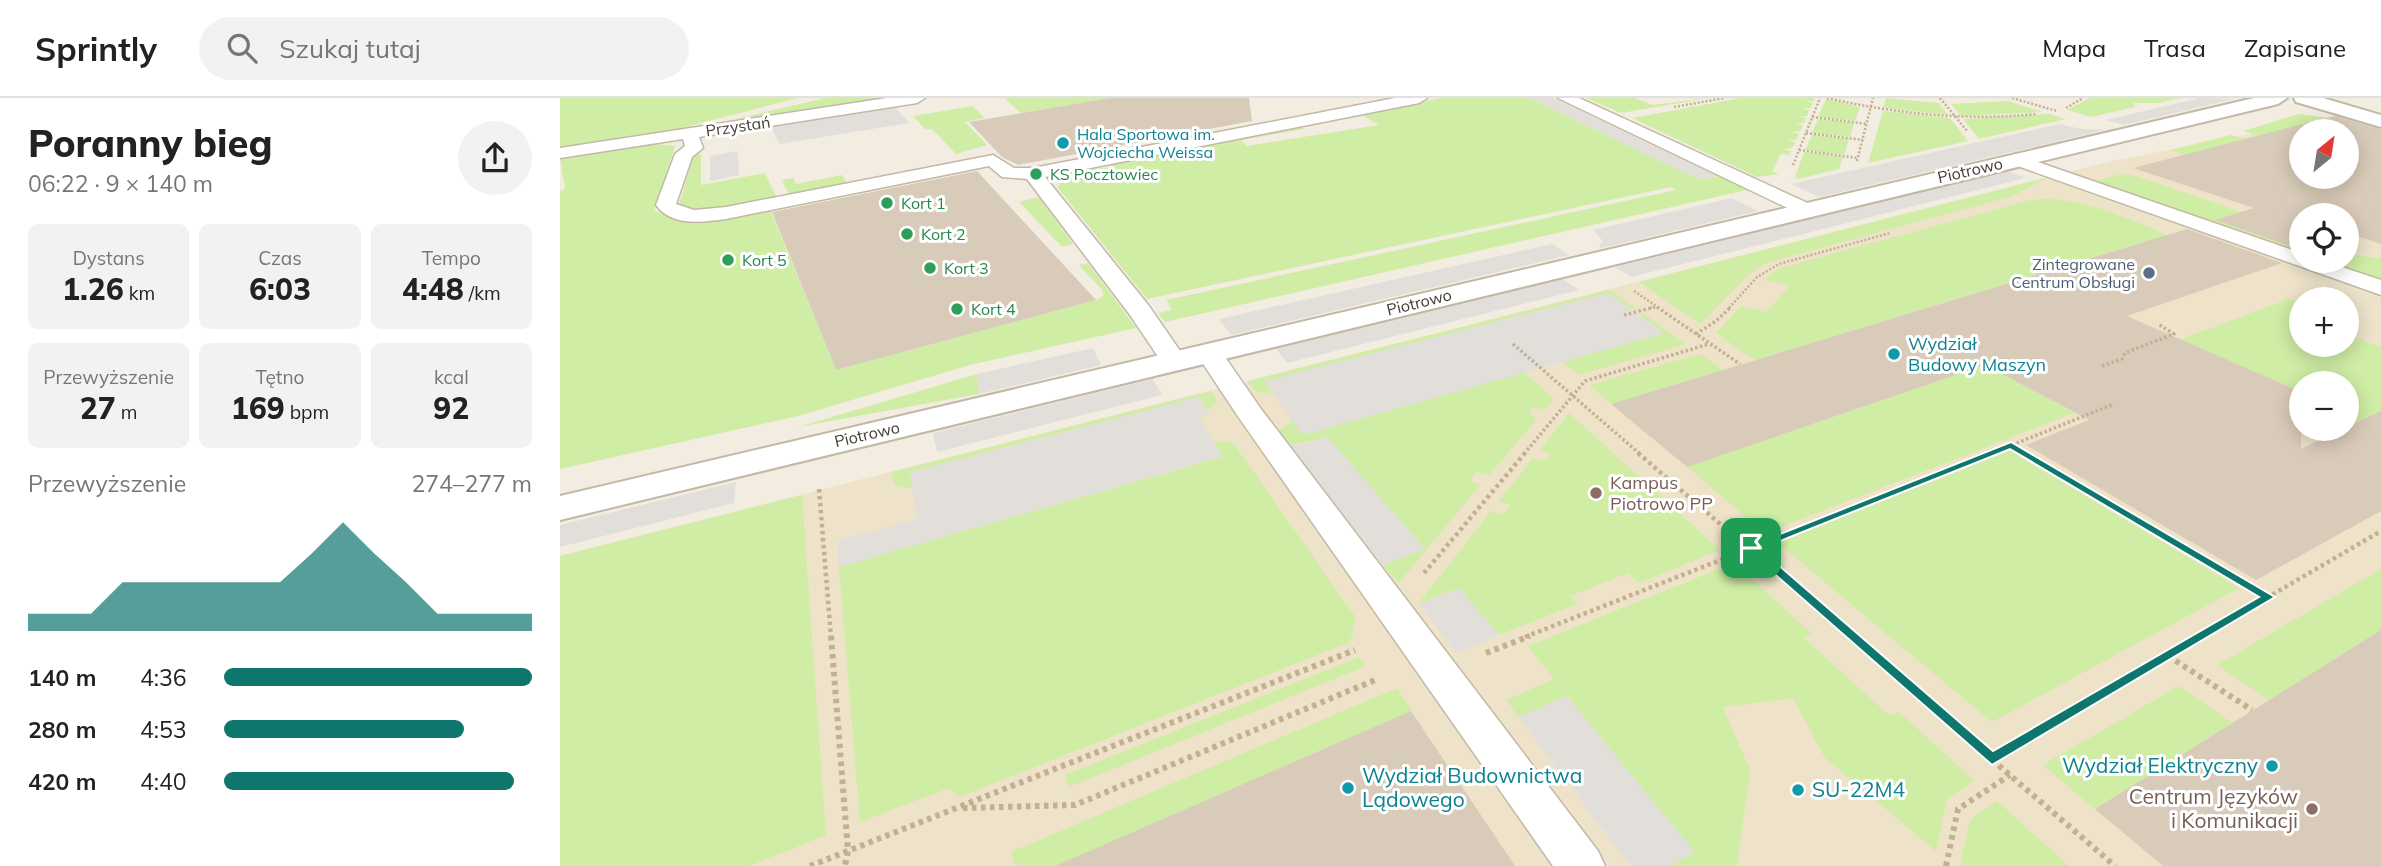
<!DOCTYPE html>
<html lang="pl">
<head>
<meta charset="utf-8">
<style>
  :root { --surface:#fff; --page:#f2f2f2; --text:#222; --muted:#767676; --line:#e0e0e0; --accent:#0f766e }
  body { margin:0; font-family:Mulish,sans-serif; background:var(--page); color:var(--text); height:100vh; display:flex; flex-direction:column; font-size:26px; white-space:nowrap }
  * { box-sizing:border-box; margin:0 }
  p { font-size:23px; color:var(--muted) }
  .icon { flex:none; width:38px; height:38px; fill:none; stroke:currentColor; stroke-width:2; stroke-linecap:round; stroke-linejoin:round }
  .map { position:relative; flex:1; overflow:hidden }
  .drawer { display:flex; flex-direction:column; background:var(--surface); width:560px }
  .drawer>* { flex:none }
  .needle { width:46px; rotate:30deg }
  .fabs { position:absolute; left:1729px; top:21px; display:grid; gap:14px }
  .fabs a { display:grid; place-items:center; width:70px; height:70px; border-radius:50%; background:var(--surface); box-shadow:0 4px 18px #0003; font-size:35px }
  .pin { position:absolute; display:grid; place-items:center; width:60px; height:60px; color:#fff; margin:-30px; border-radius:14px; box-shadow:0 4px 10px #0006 }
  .round { display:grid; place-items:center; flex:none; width:74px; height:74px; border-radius:37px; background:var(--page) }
  .head { display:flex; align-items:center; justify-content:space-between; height:119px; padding:0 28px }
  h1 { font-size:38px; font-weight:800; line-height:52px }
  .stats { display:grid; grid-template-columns:repeat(3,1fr); gap:10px; height:119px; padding:7px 28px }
  .stats div { display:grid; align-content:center; border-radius:10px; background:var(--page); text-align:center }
  .stats b { font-size:30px; font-weight:800 }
  .stats small { font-size:19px; font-weight:400 }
  .stats p { font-size:19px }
  .chart { height:196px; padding:14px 28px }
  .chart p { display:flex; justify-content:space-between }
  .chart svg { width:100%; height:126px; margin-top:7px; fill:var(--accent); opacity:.7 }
  ul { padding:0 28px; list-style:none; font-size:23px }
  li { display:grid; grid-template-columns:112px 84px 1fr; align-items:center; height:52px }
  li i { height:18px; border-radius:9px; background:var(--accent) }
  header { display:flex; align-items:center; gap:42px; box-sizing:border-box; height:98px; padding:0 35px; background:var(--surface); border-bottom:2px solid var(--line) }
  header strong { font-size:33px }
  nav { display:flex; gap:38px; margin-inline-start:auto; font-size:24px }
  .search { width:490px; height:63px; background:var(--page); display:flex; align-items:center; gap:18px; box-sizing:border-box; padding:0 24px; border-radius:38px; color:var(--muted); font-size:26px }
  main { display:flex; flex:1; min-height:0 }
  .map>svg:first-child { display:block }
  .education { fill:#eee3c9; fill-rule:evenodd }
  .green { fill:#cfeda5 }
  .parking { fill:#e2dfdb }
  .building { fill:#d9cbb9; fill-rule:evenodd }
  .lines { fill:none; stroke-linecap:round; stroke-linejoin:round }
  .service-casing { stroke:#c2b8a6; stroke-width:3 }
  .minor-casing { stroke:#c2b8a6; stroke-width:4 }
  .path-far3 { stroke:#c3b093; stroke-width:2.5; stroke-dasharray:2 2; stroke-linecap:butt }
  .path-far2 { stroke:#c3b093; stroke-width:3.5; stroke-dasharray:2.5 2.5; stroke-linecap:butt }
  .path-far1 { stroke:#c3b093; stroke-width:4.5; stroke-dasharray:3.5 3.5; stroke-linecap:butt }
  .path { stroke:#c3b093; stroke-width:6; stroke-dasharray:4.5 4.5; stroke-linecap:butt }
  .service { fill:#fff; fill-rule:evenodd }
  .minor { fill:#fff; fill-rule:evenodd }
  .route { fill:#0f766e; stroke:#fff; stroke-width:2; fill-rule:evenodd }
  .culture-dot { fill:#0f9aa8; stroke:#fff; stroke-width:2.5 }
  .leisure-dot { fill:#2e9e5b; stroke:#fff; stroke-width:2.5 }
  .service-dot { fill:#5c6f8a; stroke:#fff; stroke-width:2.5 }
  .education-dot { fill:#8d6e63; stroke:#fff; stroke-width:2.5 }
  .labels { text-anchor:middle; stroke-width:6; stroke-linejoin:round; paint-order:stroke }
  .far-street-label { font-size:16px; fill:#453d32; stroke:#fff }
  .far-culture-label { font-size:16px; fill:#0d838f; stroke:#fff; text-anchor:start }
  .far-leisure-label { font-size:16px; fill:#27864d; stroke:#fff; text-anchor:start }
  .far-service-label { font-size:16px; fill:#4e5e75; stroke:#fff; text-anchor:end }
  .culture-label { font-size:18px; fill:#0d838f; stroke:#fff; text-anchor:start }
  .education-label { font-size:18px; fill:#785e54; stroke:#fff; text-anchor:start }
  .near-culture-label { font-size:21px; fill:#0d838f; stroke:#fff; text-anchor:start }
  .near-education-label { font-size:21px; fill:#785e54; stroke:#fff; text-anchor:end }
</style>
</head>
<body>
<header>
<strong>Sprintly</strong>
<div class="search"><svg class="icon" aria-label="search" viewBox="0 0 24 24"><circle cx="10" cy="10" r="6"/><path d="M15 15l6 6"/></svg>Szukaj tutaj</div>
<nav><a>Mapa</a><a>Trasa</a><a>Zapisane</a></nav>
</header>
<main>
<section class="drawer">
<div class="head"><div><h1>Poranny bieg</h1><p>06:22 · 9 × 140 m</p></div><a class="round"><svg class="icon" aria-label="share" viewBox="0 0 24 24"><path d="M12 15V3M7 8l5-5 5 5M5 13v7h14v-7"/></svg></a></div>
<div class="stats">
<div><p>Dystans</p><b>1.26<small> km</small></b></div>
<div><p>Czas</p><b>6:03</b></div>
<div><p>Tempo</p><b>4:48<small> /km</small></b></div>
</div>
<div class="stats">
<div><p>Przewyższenie</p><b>27<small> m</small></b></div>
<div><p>Tętno</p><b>169<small> bpm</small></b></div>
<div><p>kcal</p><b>92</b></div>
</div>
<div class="chart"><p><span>Przewyższenie</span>274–277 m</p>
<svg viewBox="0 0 160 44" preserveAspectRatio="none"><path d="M0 44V38L10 38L20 38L30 27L40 27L50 27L60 27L70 27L80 27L90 17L100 6L110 17L120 27L130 38L140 38L150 38L160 38V44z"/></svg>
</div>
<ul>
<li><b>140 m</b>4:36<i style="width:100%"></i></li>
<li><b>280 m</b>4:53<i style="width:78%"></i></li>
<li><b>420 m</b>4:40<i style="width:94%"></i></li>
</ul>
</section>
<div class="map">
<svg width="1821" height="768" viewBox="0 0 1821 768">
  <rect width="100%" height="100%" fill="#f3ede1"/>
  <path class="education" d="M1758,23L1821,39V768H0V458L1552,63ZM1741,33H1787V79H1741ZM1741,117H1787V163H1741ZM1741,201H1787V247H1741ZM1741,285H1787V331H1741Z"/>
  <g class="green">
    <path d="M0,0H238L114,32L0,49Z"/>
    <path d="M265,0H338L237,17L176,21Z"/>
    <path d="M448,0H550L461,15L445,1Z"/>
    <path d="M881,0H970L1140,82L1158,78L1187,92L605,224L598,215L612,212L606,202L1116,92L1111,89L587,201L498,90L500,82L525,71L553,70L551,65L740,28L745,31L681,42L687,48L819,27L802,17L785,19Z"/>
    <path d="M1026,0H1075L1092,7L1149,0L1061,15Z"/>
    <path d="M1181,0H1255L1253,3H1246L1253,5L1250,10L1242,11L1249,12L1247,18H1238L1246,20L1244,25L1235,26L1243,27L1240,33L1231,34L1239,36L1236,42H1227L1235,44L1232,50L1223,51L1231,53L1229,57L1221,56L1212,74L1220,76L1197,79L1072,20Z"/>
    <path d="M1326,0L1379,5L1388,17L1323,10Z"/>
    <path d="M1530,0H1621L1598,5H1573L1575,9L1531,19L1507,12Z"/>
    <path d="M1266,1L1300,9L1295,23L1258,19Z"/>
    <path d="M1448,3L1482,14L1401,18L1391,6Z"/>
    <path d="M413,8L425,20L405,24L427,47L396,56L372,31L366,32L353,18Z"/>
    <path d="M1323,13L1390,20L1408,43L1308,65Z"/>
    <path d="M1490,16L1506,21L1419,41L1403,21Z"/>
    <path d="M1739,16L1770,20L1821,35L1790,41L1787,40V33H1758L1738,28L1698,38L1683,33Z"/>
    <path d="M1258,21L1294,25L1290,39L1252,35Z"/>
    <path d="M1252,37L1289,41L1284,57L1245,52Z"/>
    <path d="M1671,37L1687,41L1626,57L1610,52Z"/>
    <path d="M96,46L115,48L94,113L119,120L425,69L210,111L276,272L536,202L544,197L542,192L519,167L528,165L576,230L410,267L238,318L0,371V93L5,91L0,60Z"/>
    <path d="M1244,54L1283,59L1279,71L1239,81L1235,79Z"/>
    <path d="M141,56V87L205,75L218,102L133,112L118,109L134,57Z"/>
    <path d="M1561,76L1573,77L1741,134V155L1535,83Z"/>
    <path d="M282,77L289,88L230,99L222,82L233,80L236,86Z"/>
    <path d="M1489,79L1453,98L1205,165L1188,177L1141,226L1079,184Z"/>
    <path d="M479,99L513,146L502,149L459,104Z"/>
    <path d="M1471,102C1523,95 1580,127 1627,145L1615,156L1583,144L1195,262L1156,235L1181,208L1207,214L1229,188L1205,182L1220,170Z"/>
    <path d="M1791,157L1821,160V182L1770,165L1787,163V159Z"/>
    <path d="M1049,192L1075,210L1071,211L1048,195L705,283L712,295L696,294L688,283Z"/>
    <path d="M1729,201L1741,205V247H1787V236L1821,249V330L1787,329V285H1741V294L1674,265L1571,260Z"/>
    <path d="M1084,216L1126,246L1018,277L996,259L1104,235L1079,217Z"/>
    <path d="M1471,251L1459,285L1514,315L1205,435L1127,369Z"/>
    <path d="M1140,256L1163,272L1051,306L1030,287Z"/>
    <path d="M957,268L994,301L984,312L974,309L968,316L978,320L929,377L917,374L910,383L920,387L839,485L823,467L864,450L767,339L731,347L717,334L733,323L743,336L951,278Z"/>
    <path d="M417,276L419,296L238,329Z"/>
    <path d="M651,293L657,303L647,312L638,299L351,374L352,390L334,387L332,374Z"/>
    <path d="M1009,315L1160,452L1079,485L1068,475L1011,498L1017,506L939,537L899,490L858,506L931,413L943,417L950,407L939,403L973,360L985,363L991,356L980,352Z"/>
    <path d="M668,343L674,346L796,520L790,544L399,699L389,690L300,724L279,469L662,359L654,344Z"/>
    <path d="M1450,353L1679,490L1432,624L1218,445Z"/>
    <path d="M242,397L266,737L189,768H0V458Z"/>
    <path d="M1174,465L1252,536L1244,540L1330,618L1339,614L1415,683L1387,701L1376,753L1265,660L1233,600L1163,609L1190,672L1177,768H1109L1134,754L1007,598L958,619L947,602L994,581L968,548Z"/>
    <path d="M1821,471V532L1709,602L1657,567Z"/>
    <path d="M799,559L806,568L509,689L505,677Z"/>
    <path d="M1619,588L1672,625L1535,711L1483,667Z"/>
    <path d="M837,590L852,613L495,768H455L451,754Z"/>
    <path d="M1437,703L1509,768H1400L1410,722Z"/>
  </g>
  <g class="parking">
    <path d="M970,0H993L1158,78L1140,82Z"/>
    <path d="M1640,0L1674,1L1564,27L1545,22Z"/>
    <path d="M334,8L349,25L220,46L210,28Z"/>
    <path d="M1500,26L1521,31L1545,32L1259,99L1231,86Z"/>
    <path d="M178,53L179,77L150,83V58Z"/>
    <path d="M1447,73L1466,80L1071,179L1055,169Z"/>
    <path d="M1172,100L1198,113L1038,151L1043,143L1033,132Z"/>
    <path d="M992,146L1009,157L671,237L659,221Z"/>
    <path d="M1003,181L1019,192L727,265L716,251Z"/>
    <path d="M1048,195L1105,235L743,337L704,283Z"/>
    <path d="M533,250L541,267L419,296L417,276Z"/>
    <path d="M593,281L602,297L377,354L373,335Z"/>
    <path d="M638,299L649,316L639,319L662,358L279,469L277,443L357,421L350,374Z"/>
    <path d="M767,339L784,358L864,451L823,467L726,345L738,348Z"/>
    <path d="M176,384L174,405L0,449V427Z"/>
    <path d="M899,490L939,537L896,555L859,506Z"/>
    <path d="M1007,598L1066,671L1135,754L1109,768H1070L958,619Z"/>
  </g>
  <g class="building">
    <path d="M550,0H689L692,23L458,67L442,59L409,24Z"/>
    <path d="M1775,18L1821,31V146L1797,138L1787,142V117H1741V152L1655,122L1694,110L1573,70ZM1741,33H1787V79H1741Z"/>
    <path d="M417,73L536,202L276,272L212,114Z"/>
    <path d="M1627,131L1722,165L1567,218L1741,294V351L1821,313V413L1696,482L1466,347L1529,322L1425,267L1127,369L1051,306Z"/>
    <path d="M1821,532V768H1603L1535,711Z"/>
    <path d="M851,613L955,768H495Z"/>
  </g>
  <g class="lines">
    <g class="service-casing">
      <g id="service">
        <path d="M327,0H365L357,5L139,39L143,50L132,59L116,106L134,112L166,109L433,57L454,70H473L835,0H867L859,5L485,79L589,208L627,263L623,269H605L570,217L467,81L442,79L429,68L166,121C142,124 112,129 96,107L115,56L125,48L123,41L0,60V50Z"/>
        <path d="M998,0H1019L1252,107L1255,111L1245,117L1238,115Z"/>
        <path d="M1455,56L1741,155V163H1764L1821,182V197L1449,65L1446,61Z"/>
        <path d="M649,247L658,249L701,311L1038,753L1045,768H993L677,317L636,255L640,249Z"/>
      </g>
    </g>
    <g class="minor-casing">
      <g id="minor">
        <path d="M1694,0H1727L1718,6L0,422V398Z"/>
        <path d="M1734,0H1763L1821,17V29L1736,4Z"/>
      </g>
    </g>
    <g class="path-far3">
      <path d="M1267,0C1337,16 1405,23 1477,16"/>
      <path d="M1380,0L1408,34"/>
      <path d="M1452,0L1497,13"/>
      <path d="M1114,9L1165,0"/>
      <path d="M1506,10L1523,0"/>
      <path d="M1252,19L1307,26"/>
      <path d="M1246,35L1303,42"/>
      <path d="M1239,52L1297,60"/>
      <path d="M1297,63L1313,0"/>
      <path d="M1233,67L1260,0"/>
      <path d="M1074,193L1099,210"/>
      <path d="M1090,210L1095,209"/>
      <path d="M1169,210L1197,179L1219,166L1330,135"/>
    </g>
    <g class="path-far2">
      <path d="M1097,209L1180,266"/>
      <path d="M1064,217L1095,209"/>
      <path d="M1136,236L1156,223L1171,209"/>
      <path d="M953,246L1080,356"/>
      <path d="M1542,268L1562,261L1565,255L1614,236L1598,226"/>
      <path d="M1452,347L1554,306"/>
      <path d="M964,356L1025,283L1149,246"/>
      <path d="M1428,356L1451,347L1467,356"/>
    </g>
    <g class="path-far1">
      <path d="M1078,355L1291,539"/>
      <path d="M1464,355L1709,499"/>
      <path d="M259,391L271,539"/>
      <path d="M864,475L965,355"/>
      <path d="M965,539L1432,355"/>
      <path d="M1640,539L1821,433"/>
    </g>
    <g class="path">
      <path d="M271,538L288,753L285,768"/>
      <path d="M1289,538L1555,768"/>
      <path d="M926,555L970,538"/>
      <path d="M1608,558L1692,612"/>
      <path d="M1432,661L1642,538"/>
      <path d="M403,710L515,707L815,582"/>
      <path d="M250,768L795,552"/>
      <path d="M1386,768L1398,711L1450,677"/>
    </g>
    <use href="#service" class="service"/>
    <use href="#minor" class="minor"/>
  </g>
  <path class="route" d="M1451,344L1715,499L1432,667L1185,450ZM1450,351L1699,499L1433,653L1200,451Z"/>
  <g class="culture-dot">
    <circle cx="503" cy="45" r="7"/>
    <circle cx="1334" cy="256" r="7"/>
    <circle cx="1712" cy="668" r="7"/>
    <circle cx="788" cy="690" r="7"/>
    <circle cx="1238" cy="692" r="7"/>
  </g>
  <g class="leisure-dot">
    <circle cx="476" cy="76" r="7"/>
    <circle cx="327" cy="105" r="7"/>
    <circle cx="347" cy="136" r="7"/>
    <circle cx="168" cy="162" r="7"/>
    <circle cx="370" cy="170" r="7"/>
    <circle cx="397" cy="211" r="7"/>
  </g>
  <circle class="service-dot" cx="1589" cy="175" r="7"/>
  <g class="education-dot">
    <circle cx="1036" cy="395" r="7"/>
    <circle cx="1752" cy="711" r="7"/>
  </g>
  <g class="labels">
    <g class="far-street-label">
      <text transform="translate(178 28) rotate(-8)" y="6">Przystań</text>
      <text transform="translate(1410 72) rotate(-13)" y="6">Piotrowo</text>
      <text transform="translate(859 204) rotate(-14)" y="6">Piotrowo</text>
      <text transform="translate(307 336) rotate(-13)" y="6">Piotrowo</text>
    </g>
    <g class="far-culture-label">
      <text x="517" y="42">Hala Sportowa im.<tspan x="517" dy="18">Wojciecha Weissa</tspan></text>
    </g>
    <g class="far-leisure-label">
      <text x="490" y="82">KS Pocztowiec</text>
      <text x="341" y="111">Kort 1</text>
      <text x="361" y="142">Kort 2</text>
      <text x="182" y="168">Kort 5</text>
      <text x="384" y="176">Kort 3</text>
      <text x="411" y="217">Kort 4</text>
    </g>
    <g class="far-service-label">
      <text x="1575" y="172">Zintegrowane<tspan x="1575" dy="18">Centrum Obsługi</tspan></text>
    </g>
    <g class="culture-label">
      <text x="1348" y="252">Wydział<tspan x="1348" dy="21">Budowy Maszyn</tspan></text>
    </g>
    <g class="education-label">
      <text x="1050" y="391">Kampus<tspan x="1050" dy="21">Piotrowo PP</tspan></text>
    </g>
    <g class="near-culture-label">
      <text x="1698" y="675" text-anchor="end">Wydział Elektryczny</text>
      <text x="802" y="685">Wydział Budownictwa<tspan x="802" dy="24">Lądowego</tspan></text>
      <text x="1252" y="699">SU-22M4</text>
    </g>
    <g class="near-education-label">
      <text x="1738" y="706">Centrum Języków<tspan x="1738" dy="24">i Komunikacji</tspan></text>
    </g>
  </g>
</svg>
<div class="fabs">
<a><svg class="needle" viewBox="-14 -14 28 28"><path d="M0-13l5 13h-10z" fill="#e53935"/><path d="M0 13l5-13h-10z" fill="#767676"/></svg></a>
<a><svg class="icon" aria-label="locate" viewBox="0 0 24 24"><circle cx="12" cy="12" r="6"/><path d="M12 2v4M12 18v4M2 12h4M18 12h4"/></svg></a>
<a>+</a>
<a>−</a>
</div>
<div class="pin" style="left:1191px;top:450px;background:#1e9e55"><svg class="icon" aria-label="arrive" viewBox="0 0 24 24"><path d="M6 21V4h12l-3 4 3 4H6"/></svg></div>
</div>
</main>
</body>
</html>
